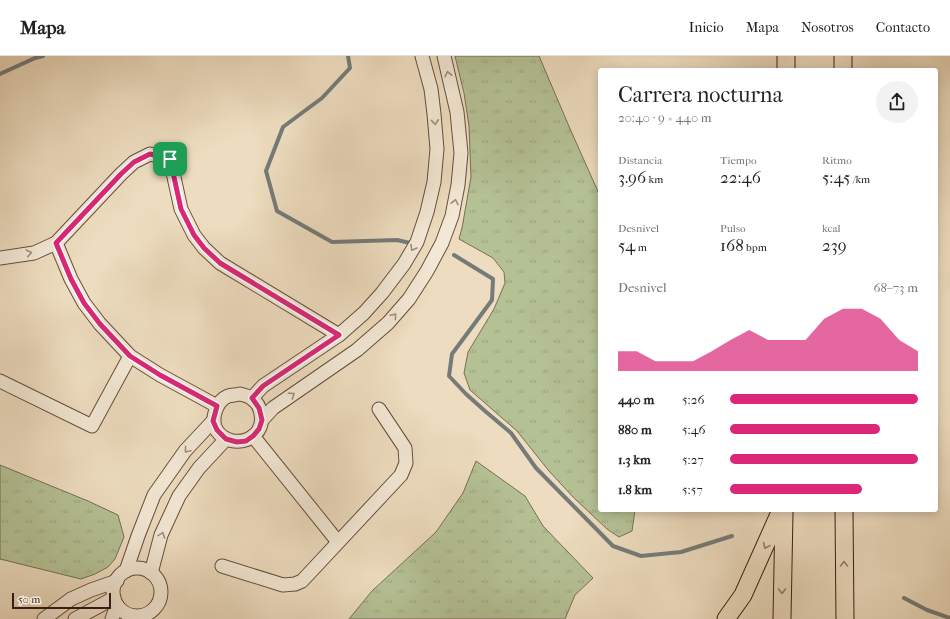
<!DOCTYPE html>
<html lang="es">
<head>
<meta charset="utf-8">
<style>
  :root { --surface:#fff; --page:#f2f2f2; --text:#222; --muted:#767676; --line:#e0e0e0; --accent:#db2777 }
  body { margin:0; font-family:"IM FELL French Canon",serif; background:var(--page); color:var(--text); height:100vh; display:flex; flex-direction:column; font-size:15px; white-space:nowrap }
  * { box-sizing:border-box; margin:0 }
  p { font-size:13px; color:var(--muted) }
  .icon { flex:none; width:22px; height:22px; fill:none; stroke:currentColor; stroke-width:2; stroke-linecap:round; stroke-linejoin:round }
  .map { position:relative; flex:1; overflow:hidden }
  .details { position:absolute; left:598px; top:12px; width:340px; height:444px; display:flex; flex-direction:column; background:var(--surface); border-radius:4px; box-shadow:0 2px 10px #0003 }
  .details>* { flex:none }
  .scale { position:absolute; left:12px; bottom:10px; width:99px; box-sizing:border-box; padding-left:4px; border:2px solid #381e14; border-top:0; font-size:11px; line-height:14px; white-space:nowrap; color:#381e14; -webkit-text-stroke:3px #f3e8d5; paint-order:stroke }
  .pin { position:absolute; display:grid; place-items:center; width:34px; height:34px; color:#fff; margin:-17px; border-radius:8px; box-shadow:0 2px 6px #0006 }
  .round { display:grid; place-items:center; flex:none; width:42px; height:42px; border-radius:21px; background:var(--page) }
  .summary { display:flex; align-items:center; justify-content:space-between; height:68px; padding:0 20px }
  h1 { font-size:22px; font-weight:600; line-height:30px }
  .figures { display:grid; grid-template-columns:repeat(3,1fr); gap:6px; height:68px; padding:4px 20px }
  .figures div { display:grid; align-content:center }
  .figures b { font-size:17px; font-weight:600 }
  .figures small { font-size:11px; font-weight:400 }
  .figures p { font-size:11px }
  .chart { height:112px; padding:8px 20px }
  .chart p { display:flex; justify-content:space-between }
  .chart svg { width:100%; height:72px; margin-top:4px; fill:var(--accent); opacity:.7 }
  ul { padding:0 20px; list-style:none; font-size:13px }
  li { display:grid; grid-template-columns:64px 48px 1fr; align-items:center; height:30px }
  li i { height:10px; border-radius:5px; background:var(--accent) }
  header { display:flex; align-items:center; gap:24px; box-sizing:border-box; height:56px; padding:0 20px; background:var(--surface); border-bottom:1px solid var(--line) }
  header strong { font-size:19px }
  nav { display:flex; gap:22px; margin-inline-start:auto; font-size:14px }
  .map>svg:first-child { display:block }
  .grass { fill:url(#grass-tufts); stroke:#767054 }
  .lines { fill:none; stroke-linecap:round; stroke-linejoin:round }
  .stream { stroke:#757b79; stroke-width:4 }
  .minor-tunnel { stroke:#c9b69d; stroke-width:13; stroke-dasharray:13 6; stroke-linecap:butt }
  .minor-casing { stroke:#654e3f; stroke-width:15 }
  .major-casing { stroke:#381e14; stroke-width:19 }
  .minor { stroke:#f3e8d5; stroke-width:13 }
  .major { stroke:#eddcbf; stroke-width:17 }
  .oneway { stroke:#9f8d7e }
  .oneway2 { stroke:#927d6a }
  .route-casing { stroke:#fff; stroke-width:8 }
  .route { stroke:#db2777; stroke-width:5 }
</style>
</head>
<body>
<header>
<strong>Mapa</strong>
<nav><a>Inicio</a><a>Mapa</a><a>Nosotros</a><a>Contacto</a></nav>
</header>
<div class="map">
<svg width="950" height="563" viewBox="0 0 950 563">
  <defs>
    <pattern id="grass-tufts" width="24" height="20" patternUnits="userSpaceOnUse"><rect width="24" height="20" fill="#b4c195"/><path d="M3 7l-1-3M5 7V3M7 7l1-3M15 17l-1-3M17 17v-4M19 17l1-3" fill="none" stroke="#9ca580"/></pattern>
  </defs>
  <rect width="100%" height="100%" fill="#eddcbf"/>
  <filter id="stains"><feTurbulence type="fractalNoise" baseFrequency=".005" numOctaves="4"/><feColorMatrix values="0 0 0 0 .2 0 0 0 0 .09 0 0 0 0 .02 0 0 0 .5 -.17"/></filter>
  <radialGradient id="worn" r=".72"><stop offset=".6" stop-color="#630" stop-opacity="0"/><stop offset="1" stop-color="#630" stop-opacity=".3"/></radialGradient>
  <g class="grass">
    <path d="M455,0H539L571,75L600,140V454H635L632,475L619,481L607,473L573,441L549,415L517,375L470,334L464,317L468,296L494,253L505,227L504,216L493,202L459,183L462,172L471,121L469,70L464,37Z"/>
    <path d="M476,405L525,440L543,470L593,522L575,539L565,563H349L372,535L436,476L463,437Z"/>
    <path d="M0,409L88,445L118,459L124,481L115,503L108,511L95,518L81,523L0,503Z"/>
  </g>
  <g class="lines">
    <g class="stream">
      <path d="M348,0L350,12L322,42L283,71L266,115L277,155L332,186L397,184L410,187"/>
      <path d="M0,18L35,2L43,0"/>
      <path d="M454,199L493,223L492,244L452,298L449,320L466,338L485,355L511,377L536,412L613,490L641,500L681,496L732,480"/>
      <path d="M904,542L927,554L950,562"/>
    </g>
    <path class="minor-tunnel" d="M137,563L140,560"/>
    <g class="minor-casing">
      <g id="minor">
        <path d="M56,187L71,223L84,247L100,268L130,300L160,319L217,350"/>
        <path d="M0,202L34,197L56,187L121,118L134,106L150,98L170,103L181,153L194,179L204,192L220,207L339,279"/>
        <path d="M0,325L92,370L130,300"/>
        <path d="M240,338C244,339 249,340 252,343C257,346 260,352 261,358C266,384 232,395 217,375C210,364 216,345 228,340C232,339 236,339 240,338Z"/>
        <path d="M252,342L263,330L339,279L364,257L382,237L404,208L417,186L427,156L434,126L437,93L434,58L431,33L422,0"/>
        <path d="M262,364L273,352L357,294L388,267L409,243L427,215L442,187L452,160L458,129L461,97L457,56L444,0"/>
        <path d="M253,380L338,486"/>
        <path d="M222,510L283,529L295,528L302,525L401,419L406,407L405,392L379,353"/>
        <circle cx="137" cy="536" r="24"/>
        <path d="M126,515L138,480L154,439L185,395L213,365"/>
        <path d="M151,517L161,479L179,440L199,412L226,383"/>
        <path d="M44,563L71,543L91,534L117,525"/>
        <path d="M75,563L114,542"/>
        <path d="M112,563L117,549"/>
      </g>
    </g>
    <g class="major-casing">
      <g id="major">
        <path d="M786,14V0"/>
        <path d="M843,14V0"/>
        <path d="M844,454L845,563"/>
        <path d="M726,563L743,539L781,454"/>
        <path d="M782,563L784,456"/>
      </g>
    </g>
    <use href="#minor" class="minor"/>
    <use href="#major" class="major"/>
  </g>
  <defs><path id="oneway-chevron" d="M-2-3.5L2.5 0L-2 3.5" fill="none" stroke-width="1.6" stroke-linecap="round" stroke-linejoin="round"/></defs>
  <g class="oneway">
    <use href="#oneway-chevron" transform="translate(448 18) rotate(-103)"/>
    <use href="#oneway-chevron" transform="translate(435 66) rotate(86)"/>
    <use href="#oneway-chevron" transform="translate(455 146) rotate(-78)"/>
    <use href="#oneway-chevron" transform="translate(413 192) rotate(120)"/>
    <use href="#oneway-chevron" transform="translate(29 197) rotate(-12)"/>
    <use href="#oneway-chevron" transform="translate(394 260) rotate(-49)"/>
    <use href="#oneway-chevron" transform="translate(292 339) rotate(-35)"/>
    <use href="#oneway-chevron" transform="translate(187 394) rotate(130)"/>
    <use href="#oneway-chevron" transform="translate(162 479) rotate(-70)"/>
  </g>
  <g class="oneway2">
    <use href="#oneway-chevron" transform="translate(766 490) rotate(114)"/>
    <use href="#oneway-chevron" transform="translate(844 508) rotate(-90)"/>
    <use href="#oneway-chevron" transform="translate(782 535) rotate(91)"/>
  </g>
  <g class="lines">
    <g class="route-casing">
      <path id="route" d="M150,98L170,103L181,153L194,179L204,192L220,207L339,279L263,330L252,342L259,352L262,364L259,373L253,380L246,385L237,386L226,383L217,374L213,365L217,350L160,319L130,300L100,268L84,247L71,223L56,187L121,118L134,106Z"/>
    </g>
    <use href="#route" class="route"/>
  </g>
  <rect width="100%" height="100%" filter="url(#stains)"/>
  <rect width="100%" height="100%" fill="url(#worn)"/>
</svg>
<div class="scale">50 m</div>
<div class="pin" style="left:170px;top:103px;background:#1e9e55"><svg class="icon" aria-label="arrive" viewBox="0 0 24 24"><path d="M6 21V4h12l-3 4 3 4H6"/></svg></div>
<section class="details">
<div class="summary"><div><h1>Carrera nocturna</h1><p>20:40 · 9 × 440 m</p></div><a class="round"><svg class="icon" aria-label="share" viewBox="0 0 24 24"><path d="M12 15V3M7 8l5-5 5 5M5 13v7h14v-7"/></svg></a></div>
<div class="figures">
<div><p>Distancia</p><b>3.96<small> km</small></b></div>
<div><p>Tiempo</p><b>22:46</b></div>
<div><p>Ritmo</p><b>5:45<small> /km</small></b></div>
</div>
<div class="figures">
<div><p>Desnivel</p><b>54<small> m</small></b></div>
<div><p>Pulso</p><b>168<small> bpm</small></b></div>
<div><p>kcal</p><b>239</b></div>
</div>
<div class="chart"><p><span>Desnivel</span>68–73 m</p>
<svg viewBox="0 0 160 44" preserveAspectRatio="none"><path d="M0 44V32L10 32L20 38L30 38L40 38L50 32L60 25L70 19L80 25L90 25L100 25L110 12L120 6L130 6L140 12L150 25L160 32V44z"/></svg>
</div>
<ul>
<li><b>440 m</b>5:26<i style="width:100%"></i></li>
<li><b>880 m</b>5:46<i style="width:80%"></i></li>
<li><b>1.3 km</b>5:27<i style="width:100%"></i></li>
<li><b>1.8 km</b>5:57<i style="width:70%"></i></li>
</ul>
</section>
</div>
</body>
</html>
